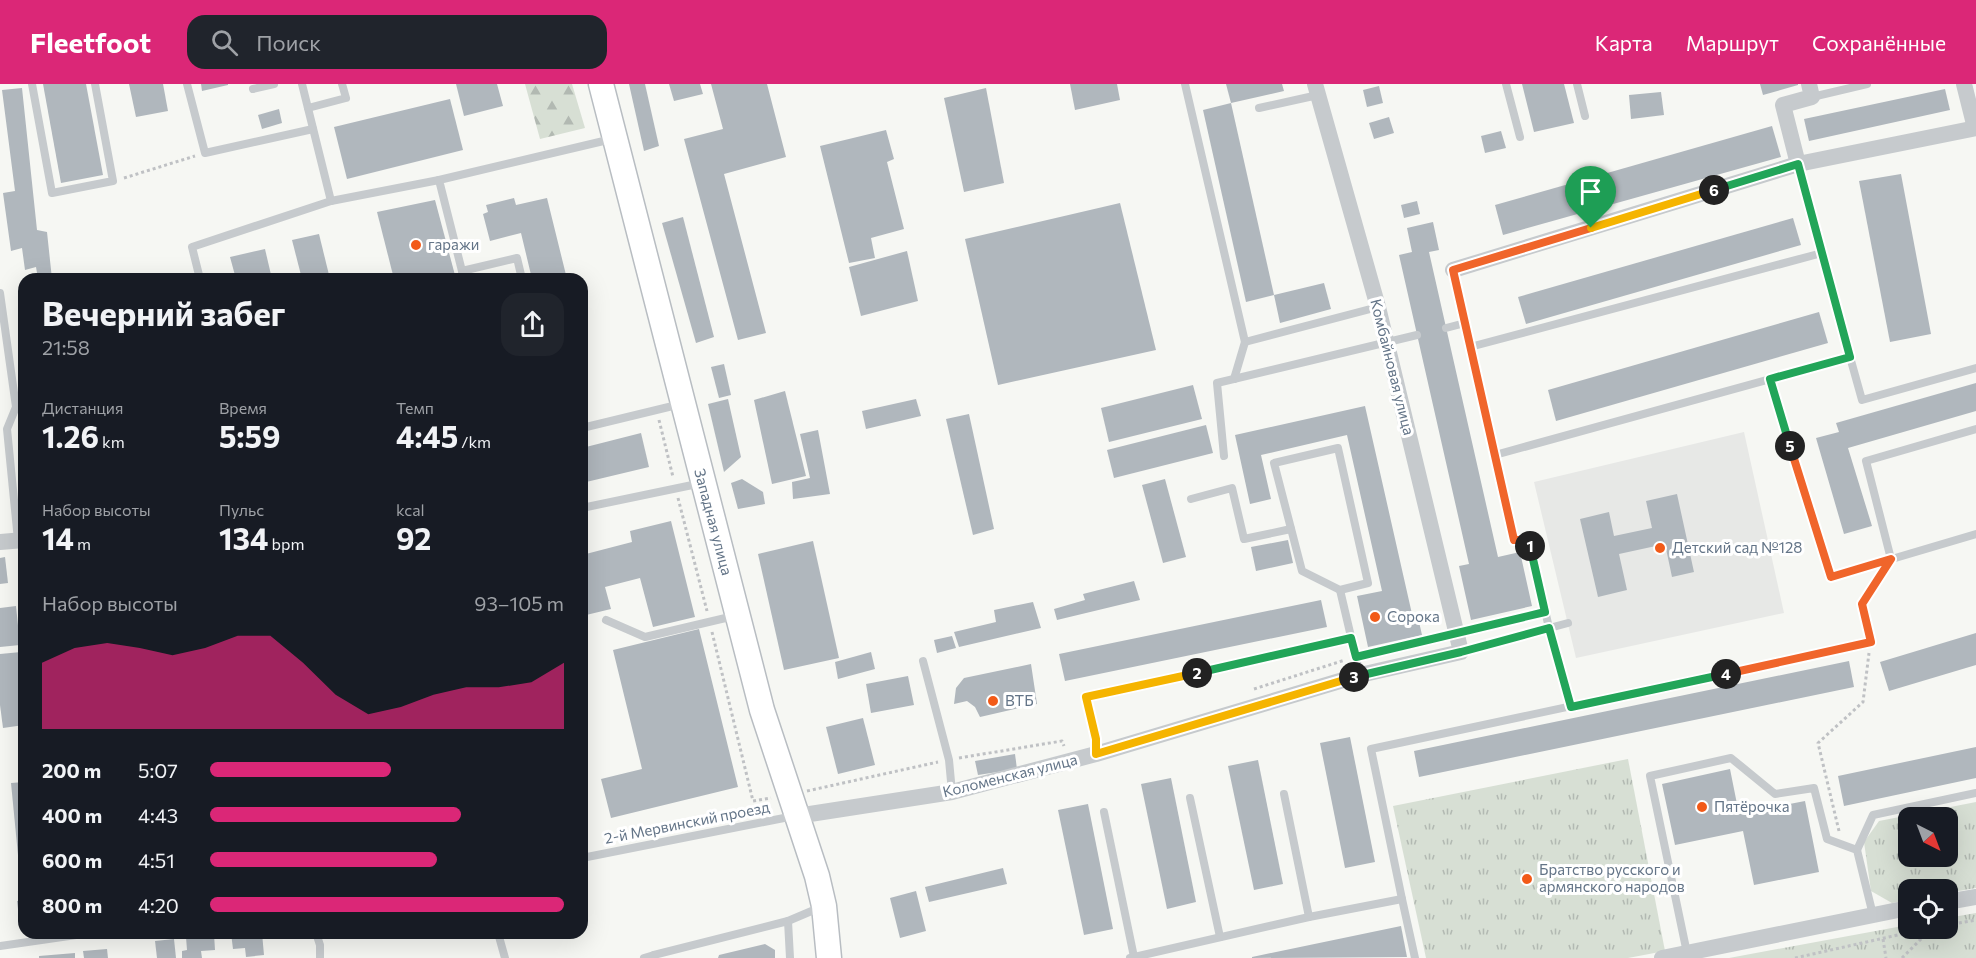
<!DOCTYPE html>
<html lang="ru">
<head>
<meta charset="utf-8">
<style>
  :root { --surface:#171b24; --page:#20242c; --text:#f1f3f6; --muted:#9ea1a6; --accent:#db2777 }
  body { margin:0; font-family:Commissioner,sans-serif; background:var(--page); color:var(--text); height:100vh; display:flex; flex-direction:column; font-size:22px; white-space:nowrap }
  * { box-sizing:border-box; margin:0 }
  p { font-size:20px; color:var(--muted) }
  .icon { flex:none; width:33px; height:33px; fill:none; stroke:currentColor; stroke-width:2; stroke-linecap:round; stroke-linejoin:round }
  .map { position:relative; flex:1; overflow:hidden }
  .drawer { position:absolute; left:18px; top:189px; width:570px; height:666px; display:flex; flex-direction:column; background:var(--surface); border-radius:18px; box-shadow:0 6px 24px #0002 }
  .drawer>* { flex:none }
  .needle { width:39px; rotate:138deg }
  .fabs { position:absolute; left:1898px; top:723px; display:grid; gap:12px }
  .fabs a { display:grid; place-items:center; width:60px; height:60px; border-radius:12px; background:var(--surface); box-shadow:0 6px 24px #0002; font-size:30px }
  .pin { position:absolute; display:grid; place-items:center; width:51px; height:51px; color:#fff; margin:-62px -26px; border-radius:50% 50% 50% 0; rotate:-45deg; box-shadow:0 0 6px #0007 }
  .pin .icon { rotate:45deg }
  .km { position:absolute; width:30px; height:30px; margin:-15px; border-radius:50%; background:#222; color:#fff; font-size:16px; line-height:30px; text-align:center }
  .round { display:grid; place-items:center; flex:none; width:63px; height:63px; border-radius:18px; background:var(--page) }
  .overview { display:flex; align-items:center; justify-content:space-between; height:102px; padding:0 24px }
  h1 { font-size:33px; font-weight:700; line-height:45px }
  .figures { display:grid; grid-template-columns:repeat(3,1fr); gap:9px; height:102px; padding:6px 24px }
  .figures div { display:grid; align-content:center }
  .figures b { font-size:30px; font-weight:700 }
  .figures small { font-size:16px; font-weight:400 }
  .figures p { font-size:16px }
  .chart { height:168px; padding:12px 24px }
  .chart p { display:flex; justify-content:space-between }
  .chart svg { width:100%; height:108px; margin-top:6px; fill:var(--accent); opacity:.7 }
  ul { padding:0 24px; list-style:none; font-size:20px }
  li { display:grid; grid-template-columns:96px 72px 1fr; align-items:center; height:45px }
  li i { height:15px; border-radius:8px; background:var(--accent) }
  header { display:flex; align-items:center; gap:36px; box-sizing:border-box; height:84px; padding:0 30px; background:var(--accent); color:#fff }
  header strong { font-size:28px }
  nav { display:flex; gap:33px; margin-inline-start:auto; font-size:21px }
  .search { width:420px; height:54px; background:var(--page); display:flex; align-items:center; gap:15px; box-sizing:border-box; padding:0 21px; border-radius:18px; color:var(--muted); font-size:22px }
  .map>svg:first-child { display:block }
  .built { fill:#e7e8e6 }
  .grass { fill:url(#grass-tufts); fill-rule:evenodd }
  .forest { fill:url(#forest-firs) }
  .building { fill:#b0b7bd }
  .lines { fill:none; stroke-linecap:round; stroke-linejoin:round }
  .secondary-casing { stroke:#b8bdc2; stroke-width:27 }
  .path { stroke:#bfc1c4; stroke-width:3; stroke-dasharray:3 3; stroke-linecap:butt }
  .lane { stroke:#c6cacd; stroke-width:8 }
  .street { stroke:#c6cacd; stroke-width:16 }
  .secondary { stroke:#fff; stroke-width:24 }
  .split-1-casing { stroke:#fff; stroke-width:12 }
  .split-2-casing { stroke:#fff; stroke-width:12 }
  .split-3-casing { stroke:#fff; stroke-width:12 }
  .split-4-casing { stroke:#fff; stroke-width:12 }
  .split-5-casing { stroke:#fff; stroke-width:12 }
  .split-6-casing { stroke:#fff; stroke-width:12 }
  .split-7-casing { stroke:#fff; stroke-width:12 }
  .split-1 { stroke:#f0652b; stroke-width:8 }
  .split-2 { stroke:#22a559; stroke-width:8 }
  .split-3 { stroke:#f5b400; stroke-width:8 }
  .split-4 { stroke:#22a559; stroke-width:8 }
  .split-5 { stroke:#f0652b; stroke-width:8 }
  .split-6 { stroke:#22a559; stroke-width:8 }
  .split-7 { stroke:#f5b400; stroke-width:8 }
  .poi-dot { fill:#f25a18; stroke:#fff; stroke-width:2 }
  .labels { text-anchor:middle; stroke-width:6; stroke-linejoin:round; paint-order:stroke }
  .poi-label { font-size:15px; fill:#637487; stroke:#fff; text-anchor:start }
  .street-label { font-size:15px; fill:#637487; stroke:#fff }
</style>
</head>
<body>
<header>
<strong>Fleetfoot</strong>
<div class="search"><svg class="icon" aria-label="search" viewBox="0 0 24 24"><circle cx="10" cy="10" r="6"/><path d="M15 15l6 6"/></svg>Поиск</div>
<nav><a>Карта</a><a>Маршрут</a><a>Сохранённые</a></nav>
</header>
<div class="map">
<svg width="1976" height="874" viewBox="0 0 1976 874">
  <defs>
    <pattern id="grass-tufts" width="24" height="20" patternUnits="userSpaceOnUse" patternTransform="scale(1.5)"><rect width="24" height="20" fill="#d7dfd4"/><path d="M3 7l-1-3M5 7V3M7 7l1-3M15 17l-1-3M17 17v-4M19 17l1-3" fill="none" stroke="#b2b9b2"/></pattern>
    <pattern id="forest-firs" width="22" height="20" patternUnits="userSpaceOnUse" patternTransform="scale(1.5)"><rect width="22" height="20" fill="#d7dfd4"/><path d="M5 1l3.5 6h-7zM16 11l3.5 6h-7z" fill="#b2b9b2"/></pattern>
  </defs>
  <rect width="100%" height="100%" fill="#f6f7f3"/>
  <path class="built" d="M1744,348L1784,529L1576,574L1534,398Z"/>
  <g class="grass">
    <path d="M1628,675L1665,867L1628,874H1426L1393,722Z"/>
    <path d="M1976,718V804L1947,809V806H1908V816L1892,819L1871,807L1864,758L1879,737ZM1908,734H1947V772H1908Z"/>
    <path d="M1976,829V874H1729L1908,841V844H1947V834Z"/>
  </g>
  <path class="forest" d="M525,0H572L585,44L540,55Z"/>
  <g class="building">
    <path d="M43,0H86L103,91L61,99Z"/>
    <path d="M129,0H163L168,27L136,33Z"/>
    <path d="M201,0H228V1L202,7Z"/>
    <path d="M456,0H497L503,22L464,32Z"/>
    <path d="M629,0H645L659,62L644,67Z"/>
    <path d="M669,0H700L703,10L674,17Z"/>
    <path d="M711,0H767L786,73L724,90L766,249L738,256L684,55L723,45Z"/>
    <path d="M1070,0H1117L1120,16L1075,26Z"/>
    <path d="M1226,0H1282L1284,7L1231,19Z"/>
    <path d="M1522,0H1564L1574,39L1534,48Z"/>
    <path d="M1760,0H1798V1L1763,11Z"/>
    <path d="M1379,2L1383,19L1367,23L1363,6Z"/>
    <path d="M22,4L37,146L47,148L52,195H38L36,183L25,186L22,164L11,167L3,109L15,107L2,6Z"/>
    <path d="M986,4L1004,99L964,108L944,14Z"/>
    <path d="M1945,5L1950,26L1809,57L1804,35Z"/>
    <path d="M1661,8L1664,31L1631,35L1629,11Z"/>
    <path d="M450,15L463,66L347,95L334,43Z"/>
    <path d="M1231,19L1274,211L1246,218L1203,26Z"/>
    <path d="M279,25L282,39L262,45L258,31Z"/>
    <path d="M1389,33L1394,49L1374,55L1369,39Z"/>
    <path d="M1772,42L1781,73L1503,151L1495,121Z"/>
    <path d="M886,46L894,75L887,78L904,145L871,154L875,174L849,179L820,62Z"/>
    <path d="M1501,47L1506,64L1485,69L1481,52Z"/>
    <path d="M1901,90L1931,250L1890,258L1859,97Z"/>
    <path d="M514,114L516,121L547,114L567,195H532L521,149L490,157L483,130L488,128L486,121Z"/>
    <path d="M435,116L456,195H394L377,128Z"/>
    <path d="M1417,117L1420,130L1404,134L1401,121Z"/>
    <path d="M1120,119L1156,266L998,301L965,155Z"/>
    <path d="M683,133L714,253L696,259L662,139Z"/>
    <path d="M1793,134L1801,161L1526,240L1518,213Z"/>
    <path d="M1433,138L1439,166L1429,168L1498,473L1520,468L1532,522L1471,536L1459,482L1469,480L1399,171L1412,168L1407,144Z"/>
    <path d="M319,150L330,195H302L292,156Z"/>
    <path d="M265,165L272,195H236L230,173Z"/>
    <path d="M907,167L918,217L861,232L849,183Z"/>
    <path d="M1324,199L1331,225L1280,239L1274,211Z"/>
    <path d="M1819,228L1828,259L1556,337L1548,306Z"/>
    <path d="M724,280L731,311L719,314L711,283Z"/>
    <path d="M1976,299V327L1848,364L1872,442L1844,450L1816,354L1839,348L1836,339Z"/>
    <path d="M1193,301L1202,335L1109,358L1101,324Z"/>
    <path d="M785,307L806,392L772,400L754,316Z"/>
    <path d="M728,315L741,373L724,388L708,320Z"/>
    <path d="M916,315L921,332L866,345L862,327Z"/>
    <path d="M1365,322L1412,530L1417,529L1422,551L1368,563L1357,512L1382,507L1347,351L1261,371L1271,415L1250,420L1235,351Z"/>
    <path d="M969,330L994,445L973,451L946,335Z"/>
    <path d="M1206,341L1213,369L1114,394L1107,366Z"/>
    <path d="M818,346L830,410L793,415L792,398L810,394L800,350Z"/>
    <path d="M641,349L649,383L582,399V364Z"/>
    <path d="M742,395L763,408L765,420L738,425L731,399Z"/>
    <path d="M1165,395L1186,473L1163,479L1142,401Z"/>
    <path d="M1677,410L1694,488L1672,493L1665,460L1619,470L1627,506L1598,513L1580,435L1609,428L1614,452L1652,444L1646,417Z"/>
    <path d="M671,437L695,533L653,543L640,494L605,503L611,525L582,532V471L632,458L630,447Z"/>
    <path d="M1288,456L1293,479L1256,487L1251,463Z"/>
    <path d="M813,457L839,574L784,586L758,470Z"/>
    <path d="M5,473L8,499L0,500V474Z"/>
    <path d="M1134,497L1140,516L1057,536L1054,525L1085,516L1083,510Z"/>
    <path d="M1321,516L1327,543L1065,597L1059,570Z"/>
    <path d="M1033,518L1041,544L959,563L954,548L996,538L994,526Z"/>
    <path d="M16,522L20,561L0,563V524Z"/>
    <path d="M699,545L738,703L611,734L601,695L642,685L613,566Z"/>
    <path d="M1976,549V581L1889,607L1880,578Z"/>
    <path d="M952,552L956,564L937,569L934,556Z"/>
    <path d="M21,568L24,591V641L3,644L0,621V570Z"/>
    <path d="M871,568L875,585L838,595L835,578Z"/>
    <path d="M1849,577L1854,603L1419,693L1414,667Z"/>
    <path d="M1031,580L1037,620L980,633L975,623L967,617L954,620L956,604L964,594Z"/>
    <path d="M908,592L914,621L871,629L866,600Z"/>
    <path d="M863,634L875,681L838,690L826,643Z"/>
    <path d="M1350,653L1375,778L1345,784L1320,659Z"/>
    <path d="M1976,663V694L1844,722L1838,692Z"/>
    <path d="M1015,670L1017,685L978,691L975,677Z"/>
    <path d="M1258,676L1283,800L1254,806L1228,682Z"/>
    <path d="M1730,685L1739,730L1805,717L1819,788L1754,801L1743,747L1675,761L1662,700Z"/>
    <path d="M1171,694L1196,818L1167,825L1141,700Z"/>
    <path d="M24,698V770L18,771L11,699Z"/>
    <path d="M1088,720L1113,845L1084,851L1058,726Z"/>
    <path d="M1003,784L1007,800L929,818L925,803Z"/>
    <path d="M916,807L926,847L900,854L890,814Z"/>
    <path d="M24,816V833H19L17,817Z"/>
    <path d="M1401,842L1407,873L1252,874V873Z"/>
    <path d="M231,849H262L264,871L246,873L245,864L233,865Z"/>
    <path d="M214,850L215,866L201,867L202,874H182V867L187,866L186,853Z"/>
    <path d="M174,855L176,874H157L155,857Z"/>
    <path d="M765,860L775,866V874H718L719,871Z"/>
    <path d="M107,865L108,874H84L83,867Z"/>
    <path d="M75,869V874H39V872Z"/>
  </g>
  <g class="lines">
    <g class="secondary-casing">
      <path id="secondary" d="M601,0L762,626L817,792L824,822L829,874"/>
    </g>
    <g class="path">
      <path d="M124,94L195,72"/>
      <path d="M659,336L673,393"/>
      <path d="M678,414L707,527"/>
      <path d="M1471,546L1535,531"/>
      <path d="M712,548L753,717L771,714"/>
      <path d="M1366,571L1441,553"/>
      <path d="M1254,605L1345,576"/>
      <path d="M959,674L1062,657L1064,662"/>
      <path d="M807,707L938,678"/>
      <path d="M1839,747L1818,659L1863,618L1869,569"/>
      <path d="M1947,841L1976,836"/>
      <path d="M1883,855L1886,874"/>
      <path d="M1795,874L1929,844"/>
      <path d="M1902,874L1932,844"/>
    </g>
    <g class="lane">
      <path d="M32,0L52,109L113,97L95,0"/>
      <path d="M187,0L205,69L313,45"/>
      <path d="M302,0L331,117L439,96"/>
      <path d="M1185,0L1245,258L1378,223"/>
      <path d="M1506,0L1520,53"/>
      <path d="M1577,0L1585,32"/>
      <path d="M253,5L274,0"/>
      <path d="M1812,13L1867,0"/>
      <path d="M308,24L346,14L342,0"/>
      <path d="M1259,24L1318,11"/>
      <path d="M1453,186L1514,456H1529L1549,544L1571,623"/>
      <path d="M462,187L517,174L522,195"/>
      <path d="M200,195L192,163L331,117"/>
      <path d="M464,195L439,96L612,55"/>
      <path d="M0,209L16,323L7,345L18,456"/>
      <path d="M1446,244L1465,239"/>
      <path d="M1470,263L1822,169"/>
      <path d="M1850,273L1862,316L1976,284"/>
      <path d="M1234,295L1245,258"/>
      <path d="M1770,295L1831,493L1976,450"/>
      <path d="M582,344L681,320"/>
      <path d="M1338,364L1368,499L1340,506L1302,487L1274,379Z"/>
      <path d="M1495,371L1850,273L1798,80"/>
      <path d="M1224,372L1217,299L1417,251"/>
      <path d="M1191,415L1232,404L1244,455L1291,445"/>
      <path d="M582,424L702,399"/>
      <path d="M1340,506L1360,591"/>
      <path d="M606,536L645,553L734,532"/>
      <path d="M1461,568L1568,539"/>
      <path d="M923,577L949,676L952,708"/>
      <path d="M1096,670V655L1086,613L1351,554"/>
      <path d="M1284,710L1309,833"/>
      <path d="M1190,714L1220,853"/>
      <path d="M1104,728L1134,873"/>
      <path d="M1857,766L1873,731L1976,709"/>
      <path d="M582,774L794,732"/>
      <path d="M1402,815L1371,665L1871,558L1862,520L1891,475L1866,377L1976,345"/>
      <path d="M788,837L821,823"/>
      <path d="M316,849L320,861V874"/>
      <path d="M498,849L505,874"/>
      <path d="M0,862L90,849"/>
      <path d="M1687,869L1650,692L1731,674L1775,710L1814,704L1827,755L1857,766L1873,831"/>
      <path d="M644,874L654,871"/>
      <path d="M654,874V871L788,837L790,874"/>
      <path d="M1130,874L1309,833L1402,815L1415,874"/>
    </g>
    <g class="street">
      <path d="M1964,0L1975,44"/>
      <path d="M1798,80L1783,21L1812,13L1809,0"/>
      <path d="M1453,186L1798,80L1976,44"/>
      <path d="M0,458L24,456"/>
      <path d="M797,732L952,708L1096,670L1360,591L1461,568L1378,223L1315,0"/>
      <path d="M1947,818L1976,813"/>
      <path d="M1662,874L1908,824"/>
    </g>
    <use href="#secondary" class="secondary"/>
  </g>
  <g class="lines">
    <g class="split-1-casing">
      <path id="split-1" d="M1530,462L1529,456H1514L1453,186L1591,144"/>
    </g>
    <g class="split-2-casing">
      <path id="split-2" d="M1197,589L1351,554L1356,573L1545,528L1530,462"/>
    </g>
    <g class="split-3-casing">
      <path id="split-3" d="M1197,589L1086,613L1096,655V670L1354,593"/>
    </g>
    <g class="split-4-casing">
      <path id="split-4" d="M1354,593L1461,568L1549,544L1571,623L1726,590"/>
    </g>
    <g class="split-5-casing">
      <path id="split-5" d="M1726,590L1871,558L1862,520L1891,475L1831,493L1790,362"/>
    </g>
    <g class="split-6-casing">
      <path id="split-6" d="M1714,106L1798,80L1850,273L1770,295L1790,362"/>
    </g>
    <g class="split-7-casing">
      <path id="split-7" d="M1591,144L1714,106"/>
    </g>
    <use href="#split-1" class="split-1"/>
    <use href="#split-2" class="split-2"/>
    <use href="#split-3" class="split-3"/>
    <use href="#split-4" class="split-4"/>
    <use href="#split-5" class="split-5"/>
    <use href="#split-6" class="split-6"/>
    <use href="#split-7" class="split-7"/>
  </g>
  <g class="poi-dot">
    <circle cx="416" cy="161" r="6"/>
    <circle cx="1660" cy="464" r="6"/>
    <circle cx="1375" cy="533" r="6"/>
    <circle cx="993" cy="617" r="6"/>
    <circle cx="1702" cy="723" r="6"/>
    <circle cx="1527" cy="795" r="6"/>
  </g>
  <g class="labels">
    <g class="poi-label">
      <text x="428" y="166">гаражи</text>
      <text x="1672" y="469">Детский сад №128</text>
      <text x="1387" y="538">Сорока</text>
      <text x="1005" y="622">ВТБ</text>
      <text x="1714" y="728">Пятёрочка</text>
      <text x="1539" y="791">Братство русского и<tspan x="1539" dy="17">армянского народов</tspan></text>
    </g>
    <g class="street-label">
      <text transform="translate(1392 283) rotate(76)" y="5">Комбайновая улица</text>
      <text transform="translate(713 438) rotate(75)" y="5">Западная улица</text>
      <text transform="translate(1010 692) rotate(-14)" y="5">Коломенская улица</text>
      <text transform="translate(687 739) rotate(-11)" y="5">2-й Мервинский проезд</text>
    </g>
  </g>
</svg>
<div class="fabs">
<a><svg class="needle" viewBox="-14 -14 28 28"><path d="M0-13l5 13h-10z" fill="#e53935"/><path d="M0 13l5-13h-10z" fill="#9ea1a6"/></svg></a>
<a><svg class="icon" aria-label="locate" viewBox="0 0 24 24"><circle cx="12" cy="12" r="6"/><path d="M12 2v4M12 18v4M2 12h4M18 12h4"/></svg></a>
</div>
<div class="pin" style="left:1591px;top:144px;background:#1e9e55"><svg class="icon" aria-label="arrive" viewBox="0 0 24 24"><path d="M6 21V4h12l-3 4 3 4H6"/></svg></div>
<b class="km" style="left:1530px;top:462px">1</b>
<b class="km" style="left:1197px;top:589px">2</b>
<b class="km" style="left:1354px;top:593px">3</b>
<b class="km" style="left:1726px;top:590px">4</b>
<b class="km" style="left:1790px;top:362px">5</b>
<b class="km" style="left:1714px;top:106px">6</b>
<section class="drawer">
<div class="overview"><div><h1>Вечерний забег</h1><p>21:58</p></div><a class="round"><svg class="icon" aria-label="share" viewBox="0 0 24 24"><path d="M12 15V3M7 8l5-5 5 5M5 13v7h14v-7"/></svg></a></div>
<div class="figures">
<div><p>Дистанция</p><b>1.26<small> km</small></b></div>
<div><p>Время</p><b>5:59</b></div>
<div><p>Темп</p><b>4:45<small> /km</small></b></div>
</div>
<div class="figures">
<div><p>Набор высоты</p><b>14<small> m</small></b></div>
<div><p>Пульс</p><b>134<small> bpm</small></b></div>
<div><p>kcal</p><b>92</b></div>
</div>
<div class="chart"><p><span>Набор высоты</span>93–105 m</p>
<svg viewBox="0 0 160 44" preserveAspectRatio="none"><path d="M0 44V17L10 11L20 9L30 11L40 14L50 11L60 6L70 6L80 17L90 30L100 38L110 35L120 30L130 27L140 27L150 25L160 17V44z"/></svg>
</div>
<ul>
<li><b>200 m</b>5:07<i style="width:51%"></i></li>
<li><b>400 m</b>4:43<i style="width:71%"></i></li>
<li><b>600 m</b>4:51<i style="width:64%"></i></li>
<li><b>800 m</b>4:20<i style="width:100%"></i></li>
</ul>
</section>
</div>
</body>
</html>
